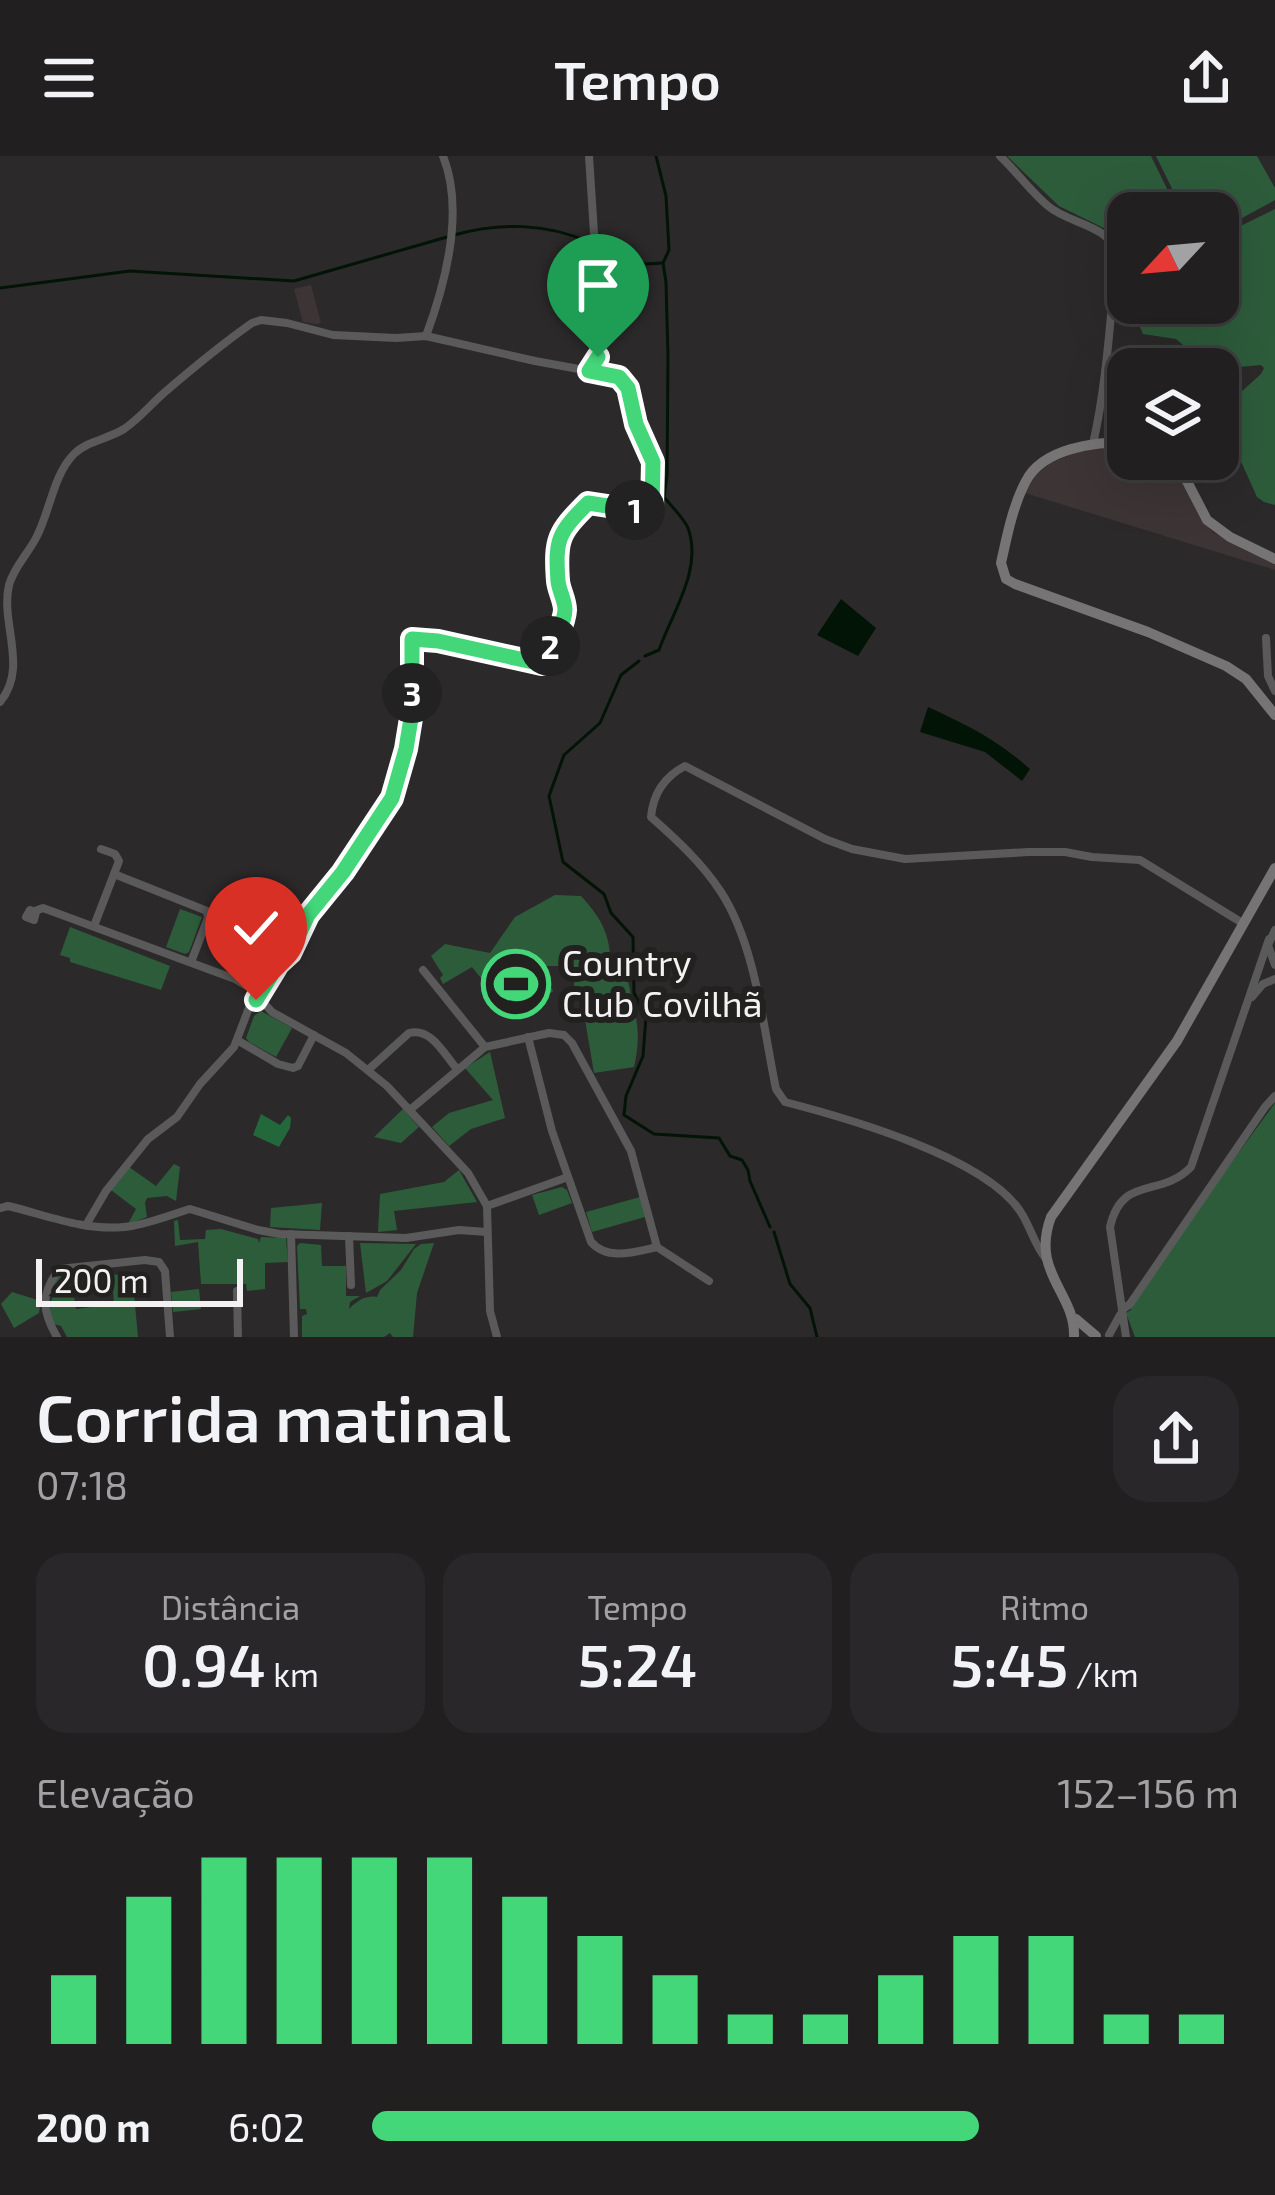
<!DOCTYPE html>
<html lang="pt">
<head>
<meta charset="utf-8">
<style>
  :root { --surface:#211f20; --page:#292729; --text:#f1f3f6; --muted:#a2a2a5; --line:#3e3d3e; --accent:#44d77a }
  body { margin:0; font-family:"Exo 2",sans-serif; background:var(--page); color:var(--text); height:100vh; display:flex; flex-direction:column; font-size:45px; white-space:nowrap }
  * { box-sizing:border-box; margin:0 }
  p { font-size:39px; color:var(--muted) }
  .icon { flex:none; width:66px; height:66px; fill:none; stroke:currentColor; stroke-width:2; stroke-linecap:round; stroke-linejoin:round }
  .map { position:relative; height:1181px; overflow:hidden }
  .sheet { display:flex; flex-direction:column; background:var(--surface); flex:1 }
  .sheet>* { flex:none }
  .needle { width:78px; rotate:244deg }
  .controls { position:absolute; left:1107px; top:36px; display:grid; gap:24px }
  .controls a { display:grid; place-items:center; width:132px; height:132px; border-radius:24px; background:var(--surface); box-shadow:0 12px 48px #0002,0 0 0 3px var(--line); font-size:60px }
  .scale { position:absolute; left:36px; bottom:30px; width:207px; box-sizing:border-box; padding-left:12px; border:6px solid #f3f1f1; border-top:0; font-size:33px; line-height:42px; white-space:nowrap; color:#f3f1f1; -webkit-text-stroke:9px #232020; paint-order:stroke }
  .pin { position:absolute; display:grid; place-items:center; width:102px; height:102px; color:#fff; margin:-123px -51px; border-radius:50% 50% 50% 0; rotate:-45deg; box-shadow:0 0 12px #0007 }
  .pin .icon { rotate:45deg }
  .km { position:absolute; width:60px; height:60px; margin:-30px; border-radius:50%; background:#222; color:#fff; font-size:33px; line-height:60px; text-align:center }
  .round { display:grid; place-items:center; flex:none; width:126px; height:126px; border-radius:36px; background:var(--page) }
  .summary { display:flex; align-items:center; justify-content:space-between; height:204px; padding:0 36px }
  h1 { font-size:66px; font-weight:600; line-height:90px }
  .metrics { display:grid; grid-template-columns:repeat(3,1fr); gap:18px; height:204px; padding:12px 36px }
  .metrics div { display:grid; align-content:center; border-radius:30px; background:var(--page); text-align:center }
  .metrics b { font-size:60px; font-weight:600 }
  .metrics small { font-size:33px; font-weight:400 }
  .metrics p { font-size:33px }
  .chart { height:336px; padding:24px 36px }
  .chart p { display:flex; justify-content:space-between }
  .chart svg { width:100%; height:216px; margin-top:12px; stroke:var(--accent); stroke-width:6 }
  ul { padding:0 36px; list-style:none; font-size:39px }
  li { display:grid; grid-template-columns:192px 144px 1fr; align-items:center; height:90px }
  li i { height:30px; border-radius:15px; background:var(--accent) }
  header { display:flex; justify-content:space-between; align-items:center; height:156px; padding:0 36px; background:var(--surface); font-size:54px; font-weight:600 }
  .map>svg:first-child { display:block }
  .built { fill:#3d3436 }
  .green { fill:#2d5c3b }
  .forest { fill:#22683b }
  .water { fill:#021406 }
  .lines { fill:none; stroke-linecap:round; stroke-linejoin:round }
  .stream { stroke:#021406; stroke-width:3 }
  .minor { stroke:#5b5a5a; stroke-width:8 }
  .secondary { stroke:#777475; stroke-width:10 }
  .route-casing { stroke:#fff; stroke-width:24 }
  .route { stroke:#44d77a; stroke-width:15 }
  .labels { text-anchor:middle; stroke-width:12; stroke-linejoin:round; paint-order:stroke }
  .poi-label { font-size:36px; fill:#f3f1f1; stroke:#232020; text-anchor:start }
</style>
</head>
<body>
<header><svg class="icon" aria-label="menu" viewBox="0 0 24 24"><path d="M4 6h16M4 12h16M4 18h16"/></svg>Tempo<svg class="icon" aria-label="share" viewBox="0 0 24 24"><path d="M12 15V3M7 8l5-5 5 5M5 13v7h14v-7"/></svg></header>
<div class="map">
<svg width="1275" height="1181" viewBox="0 0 1275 1181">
  <rect width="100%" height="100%" fill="#2c292a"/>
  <g class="built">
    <path d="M311,129L321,167L317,168L303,166L294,133Z"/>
    <path d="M1110,291H1128V303H1166L1176,314L1202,365L1213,376L1242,393L1275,407V414L1025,337L1037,317L1053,306L1077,296Z"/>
  </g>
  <g class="green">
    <path d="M1007,0H1151L1179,57H1128V84L1059,50Z"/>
    <path d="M1156,0H1257L1275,32V44L1218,75V57H1184Z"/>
    <path d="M1275,53V349L1264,346L1257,341L1220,259L1222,253L1261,218L1264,212L1261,209L1239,211L1210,199H1195L1176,183L1143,178L1130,147H1218V81Z"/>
    <path d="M555,739L581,740C605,766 612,784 610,818L627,820C634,857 643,872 634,911L594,917L580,834L574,833L575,813L573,810H547L546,814L540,816H545L544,824H548V832H552L553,836C511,849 500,847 472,811L443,828L440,822L443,819L431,800L445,788L490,797L515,761Z"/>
    <path d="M180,753L202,761L189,796L185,798L166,791Z"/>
    <path d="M70,771L170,810L161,834L70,806V802L60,799Z"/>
    <path d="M261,855L292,872L276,901L249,886L246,882L254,860Z"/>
    <path d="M490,896L505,962L471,973L449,990L432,971L449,957L493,944L465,912Z"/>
    <path d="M1275,947V1181H1135L1126,1157L1131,1154V1144Z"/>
    <path d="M403,953L419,971L401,987L374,981Z"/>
    <path d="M174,1008L180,1011L176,1045L167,1040L147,1042L145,1047L147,1061L128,1068L136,1053L111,1034L129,1011L156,1030Z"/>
    <path d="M459,1014L477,1046L394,1055L397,1074L378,1076L380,1038L444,1026Z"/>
    <path d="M562,1031L567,1034L572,1047L539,1059L532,1039Z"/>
    <path d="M640,1041L645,1061L592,1076L586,1056Z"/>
    <path d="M322,1047L320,1074L270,1071L271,1052Z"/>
    <path d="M178,1064L180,1084L205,1083L206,1074L221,1073L258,1083L259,1087L261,1081L286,1082L288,1106L265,1107V1133L247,1135L246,1128H201L198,1086L175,1090L174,1065Z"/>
    <path d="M300,1087L321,1089L322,1110H346V1140H360L350,1146L349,1153C357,1145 366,1139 377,1141L380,1134L401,1114L414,1093L421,1088L434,1087L417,1137L413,1181H393L390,1177L384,1181H302V1160L307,1158L306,1153H300L297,1090Z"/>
    <path d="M360,1087L416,1088L387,1125L366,1137Z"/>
    <path d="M70,1114L76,1153L114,1148L112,1119L132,1117L138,1181H67L61,1170L54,1168L49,1157L56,1121Z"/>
    <path d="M199,1133L201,1153L173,1156L171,1136Z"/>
    <path d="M12,1136L41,1145L39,1157L14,1172L1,1148Z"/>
  </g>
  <g class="forest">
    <path d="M1158,189L1214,212L1241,218L1218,246V213H1175L1177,207Z"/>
    <path d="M261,958L280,969L288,959L291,962L290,972L279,991L253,979Z"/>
  </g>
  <g class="water">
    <path d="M841,443L876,472L858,500L817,479Z"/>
    <path d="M928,551C969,570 996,583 1030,613L1022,625L985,596L920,576Z"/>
  </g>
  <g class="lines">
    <g class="stream">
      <path d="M454,79C499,66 548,67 591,87"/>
      <path d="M599,90C627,109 627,110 661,107"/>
      <path d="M0,132L130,115L294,125L447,81"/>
      <path d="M645,500L659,494C672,457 703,413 688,372C683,361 672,351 664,341L667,319L668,201L666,126L663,107L669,94L666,40L656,0"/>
      <path d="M639,505L621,519L600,567L564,599L549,640L563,706L604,738L611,757L633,781L634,837L646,861L643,900L626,940L624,959L654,978L719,982L730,1000L742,1004L748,1014L750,1025L770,1071"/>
      <path d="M774,1076L790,1128L810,1152L817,1181"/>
    </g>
    <g class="minor">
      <path d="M1000,0C1016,15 1031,36 1048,50C1069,68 1110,69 1117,98C1110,162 1107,226 1093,288"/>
      <path d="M426,180C446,126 465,55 443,0"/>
      <path d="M589,215L599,201L601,185L589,0"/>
      <path d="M1266,482L1268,520L1275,535"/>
      <path d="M0,546C29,511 0,468 9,429C14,411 27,399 36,382C50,356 53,319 74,298C87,285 108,283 124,273C139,263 151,248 165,236C193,212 222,188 252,167L261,164L287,167L333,179L396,182L426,180L535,205L606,218L625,226L636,268L653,306L652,353L647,356L588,347C558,377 555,383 558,425C559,435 565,444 565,454C565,471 549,493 542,508L438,485L412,483V556L406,593L392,642L343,716L308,759L290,798L278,808L265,833L259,836"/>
      <path d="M114,718L207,755L208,762L191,806"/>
      <path d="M30,754L36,756L34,764L26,761Z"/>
      <path d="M35,755L43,752L235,823L252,833"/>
      <path d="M94,770L119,705L115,698L101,693"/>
      <path d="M1275,774L1268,789L1275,809"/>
      <path d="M423,814L485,891"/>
      <path d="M1252,841L1263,828L1275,823"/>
      <path d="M259,842L272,856L346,897L387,930L468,1017L487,1050L490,1155L497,1181"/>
      <path d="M528,881L552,975L591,1086C608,1105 634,1096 657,1091"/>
      <path d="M237,884L278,908L293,912L298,910L314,879"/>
      <path d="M368,914L409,877C431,871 444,898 457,913"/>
      <path d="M411,953L485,891L549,877L564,879L572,887L631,995L657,1091L709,1125"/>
      <path d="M487,1050L568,1021"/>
      <path d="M0,1052L8,1050C46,1059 84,1075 124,1071C147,1069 169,1059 190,1053L258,1074L280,1078L406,1082L459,1074L487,1076"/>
      <path d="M86,1069L106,1035L148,983L177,961L200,928L234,891L252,844"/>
      <path d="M291,1078L294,1181"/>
      <path d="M349,1080L351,1129"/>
      <path d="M1047,1104C1034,1089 1031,1071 1020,1055C984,1001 847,962 785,946L776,933C763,871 756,790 721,736C702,707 677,684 651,661C653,638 664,621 685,610L825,683L852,693L905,703L1029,696H1065L1092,701L1140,704L1244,768"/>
      <path d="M237,1135L238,1181"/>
      <path d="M1122,1154L1130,1148L1265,951L1275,940"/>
      <path d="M1109,1179L1120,1159"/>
      <path d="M57,1181C42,1155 40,1139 59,1113L145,1104L159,1106L165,1115L170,1181"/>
      <path d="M1126,1181L1110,1071C1122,1018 1160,1043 1191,1011L1269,783"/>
    </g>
    <g class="secondary">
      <path d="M1128,286C1095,286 1043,292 1026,325C1013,349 1007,380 1001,407L1006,423L1015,428L1148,476L1226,510L1246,523L1275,559"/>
      <path d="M1171,303L1178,308L1207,364L1230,381L1275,403"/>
      <path d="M1076,1163L1096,1180"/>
      <path d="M1074,1181C1076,1137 1030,1117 1051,1061L1177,885L1275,712"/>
    </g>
  </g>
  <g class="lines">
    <g class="route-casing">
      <path id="route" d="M256,844L278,808L290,797L308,759L343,716L392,642L406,593L412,556V483L438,485L542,508C549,494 564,471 565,454C565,444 559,435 558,425C555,383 558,377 588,347L647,356L652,353L653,306L636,268L628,232L619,221L589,215L598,201"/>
    </g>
    <use href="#route" class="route"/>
  </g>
  <defs>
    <g id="stadium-ring" transform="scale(3.45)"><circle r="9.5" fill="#232020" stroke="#44d77a" stroke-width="1.5"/><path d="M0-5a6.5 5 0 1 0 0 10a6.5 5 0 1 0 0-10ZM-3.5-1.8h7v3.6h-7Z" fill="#44d77a"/></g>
  </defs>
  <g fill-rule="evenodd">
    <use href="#stadium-ring" x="516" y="828"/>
  </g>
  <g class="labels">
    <g class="poi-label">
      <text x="562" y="820">Country<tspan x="562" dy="41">Club Covilhã</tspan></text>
    </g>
  </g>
</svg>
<div class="controls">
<a><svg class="needle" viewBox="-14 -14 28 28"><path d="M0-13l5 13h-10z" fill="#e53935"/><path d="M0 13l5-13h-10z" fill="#a2a2a5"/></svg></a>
<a><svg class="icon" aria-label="layers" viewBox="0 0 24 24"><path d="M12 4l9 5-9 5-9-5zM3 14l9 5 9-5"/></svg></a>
</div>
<div class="scale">200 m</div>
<div class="pin" style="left:598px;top:201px;background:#1e9e55"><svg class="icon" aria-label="arrive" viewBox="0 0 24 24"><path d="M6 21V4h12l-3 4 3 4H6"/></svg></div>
<div class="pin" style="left:256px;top:844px;background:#d93025"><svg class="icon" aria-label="check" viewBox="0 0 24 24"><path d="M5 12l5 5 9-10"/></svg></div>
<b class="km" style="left:635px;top:354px">1</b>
<b class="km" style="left:550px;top:490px">2</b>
<b class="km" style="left:412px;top:537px">3</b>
</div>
<section class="sheet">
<div class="summary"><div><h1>Corrida matinal</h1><p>07:18</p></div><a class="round"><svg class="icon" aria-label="share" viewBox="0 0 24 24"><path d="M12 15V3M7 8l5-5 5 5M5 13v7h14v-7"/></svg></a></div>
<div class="metrics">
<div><p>Distância</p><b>0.94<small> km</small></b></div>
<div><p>Tempo</p><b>5:24</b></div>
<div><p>Ritmo</p><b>5:45<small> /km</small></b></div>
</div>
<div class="chart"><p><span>Elevação</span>152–156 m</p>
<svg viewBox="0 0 160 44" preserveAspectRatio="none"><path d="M5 44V30M15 44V14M25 44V6M35 44V6M45 44V6M55 44V6M65 44V14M75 44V22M85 44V30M95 44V38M105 44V38M115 44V30M125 44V22M135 44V22M145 44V38M155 44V38"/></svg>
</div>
<ul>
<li><b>200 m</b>6:02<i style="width:70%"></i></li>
</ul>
</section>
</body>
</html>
